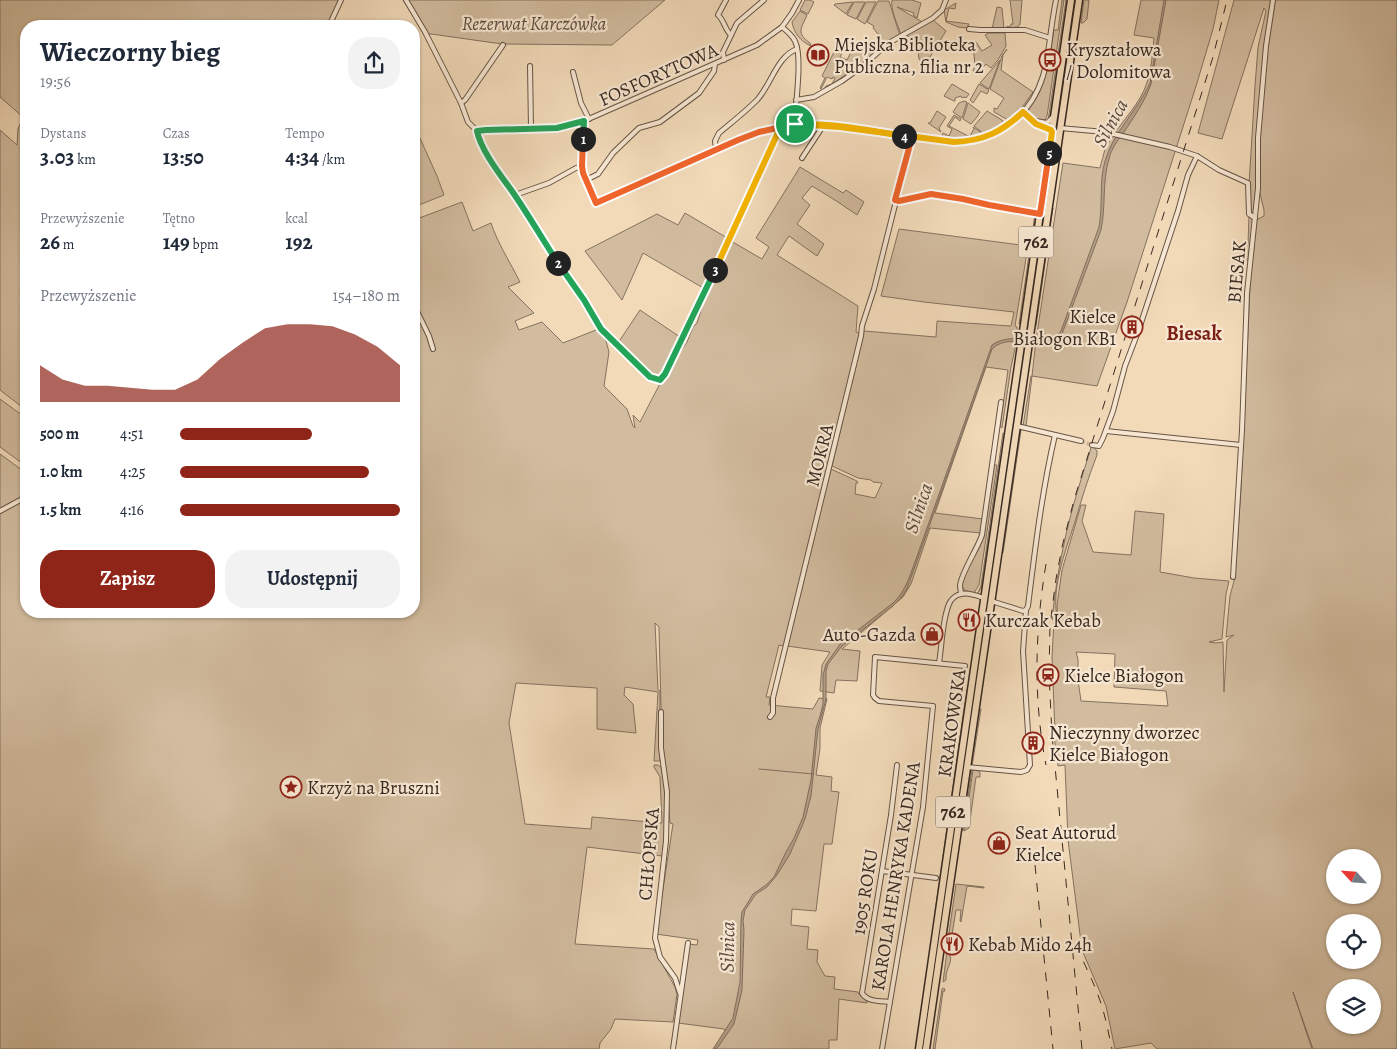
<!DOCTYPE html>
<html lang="pl">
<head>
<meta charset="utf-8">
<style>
  :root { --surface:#fff; --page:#f2f2f3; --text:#1f2937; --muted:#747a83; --accent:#8f2418 }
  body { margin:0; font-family:Alegreya,serif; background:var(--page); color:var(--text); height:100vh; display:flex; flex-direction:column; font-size:19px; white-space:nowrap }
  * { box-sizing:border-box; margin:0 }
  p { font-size:16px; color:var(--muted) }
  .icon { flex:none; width:28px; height:28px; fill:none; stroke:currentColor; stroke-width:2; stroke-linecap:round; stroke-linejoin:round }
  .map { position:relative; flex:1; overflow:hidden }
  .drawer { position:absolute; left:20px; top:20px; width:400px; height:598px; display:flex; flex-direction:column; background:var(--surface); border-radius:20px; box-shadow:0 1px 4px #0004 }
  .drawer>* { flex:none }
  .needle { width:32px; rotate:296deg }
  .controls { position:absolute; left:1326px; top:849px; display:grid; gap:10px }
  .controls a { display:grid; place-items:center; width:55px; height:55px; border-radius:50%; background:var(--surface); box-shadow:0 1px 4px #0004; font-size:25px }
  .pin { position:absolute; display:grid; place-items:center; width:42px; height:42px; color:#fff; margin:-21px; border:2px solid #fff; border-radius:50%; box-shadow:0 1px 5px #0007 }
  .km { position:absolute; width:25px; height:25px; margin:-12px; border-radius:50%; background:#222; color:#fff; font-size:14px; line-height:25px; text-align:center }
  .round { display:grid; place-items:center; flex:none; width:52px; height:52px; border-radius:20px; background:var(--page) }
  .head { display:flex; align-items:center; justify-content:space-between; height:85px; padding:0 20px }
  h1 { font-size:28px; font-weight:600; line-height:38px }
  .figures { display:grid; grid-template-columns:repeat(3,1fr); gap:8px; height:85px; padding:5px 20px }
  .figures div { display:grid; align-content:center }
  .figures b { font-size:21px; font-weight:600 }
  .figures small { font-size:14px; font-weight:400 }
  .figures p { font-size:14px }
  .chart { height:140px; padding:10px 20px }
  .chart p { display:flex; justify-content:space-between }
  .chart svg { width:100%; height:90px; margin-top:5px; fill:var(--accent); opacity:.7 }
  .button { display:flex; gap:10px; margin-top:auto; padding:10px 20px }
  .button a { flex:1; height:58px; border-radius:20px; background:var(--accent); color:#fff; font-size:20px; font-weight:600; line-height:58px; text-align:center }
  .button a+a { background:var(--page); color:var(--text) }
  ul { padding:0 20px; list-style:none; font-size:16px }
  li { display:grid; grid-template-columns:80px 60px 1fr; align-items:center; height:38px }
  li i { height:12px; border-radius:6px; background:var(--accent) }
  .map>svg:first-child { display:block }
  .green { fill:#d2bc9f; stroke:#847260; fill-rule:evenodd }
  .water { fill:#b29d85; stroke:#816e5d }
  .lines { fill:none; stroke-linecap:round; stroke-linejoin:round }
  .stream { stroke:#816e5d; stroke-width:1 }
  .street-tunnel { stroke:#cdb69a; stroke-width:4; stroke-dasharray:4 2; stroke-linecap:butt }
  .street-casing { stroke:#665446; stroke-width:6 }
  .primary-casing { stroke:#372820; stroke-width:9 }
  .street { stroke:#f7e7d2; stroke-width:4 }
  .primary { stroke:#f2dab9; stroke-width:6 }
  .rail { stroke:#372820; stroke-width:1; stroke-dasharray:9 9; stroke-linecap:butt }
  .split-1-casing { stroke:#fff; stroke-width:10 }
  .split-2-casing { stroke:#fff; stroke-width:10 }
  .split-3-casing { stroke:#fff; stroke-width:10 }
  .split-4-casing { stroke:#fff; stroke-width:10 }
  .split-5-casing { stroke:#fff; stroke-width:10 }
  .split-6-casing { stroke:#fff; stroke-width:10 }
  .split-1 { stroke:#f0652b; stroke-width:6 }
  .split-2 { stroke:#22a559; stroke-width:6 }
  .split-3 { stroke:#22a559; stroke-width:6 }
  .split-4 { stroke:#f5b400; stroke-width:6 }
  .split-5 { stroke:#f0652b; stroke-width:6 }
  .split-6 { stroke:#f5b400; stroke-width:6 }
  .labels { text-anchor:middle; stroke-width:4.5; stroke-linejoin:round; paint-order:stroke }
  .shield { fill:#f7e7d2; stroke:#716155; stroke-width:1 }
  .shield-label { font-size:18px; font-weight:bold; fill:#372820 }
  .park-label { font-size:19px; font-style:italic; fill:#5e4d40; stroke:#f7e7d2 }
  .poi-label { font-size:19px; fill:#372820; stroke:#f7e7d2; text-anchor:start }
  .street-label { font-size:19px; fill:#372820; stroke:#f7e7d2 }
  .water-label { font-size:20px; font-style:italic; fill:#5c4b3e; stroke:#f7e7d2 }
  .neighbourhood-label { font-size:20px; font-weight:bold; fill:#7a1f14; stroke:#f7e7d2 }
</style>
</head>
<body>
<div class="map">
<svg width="1397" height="1049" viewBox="0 0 1397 1049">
  <rect width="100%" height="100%" fill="#f2dab9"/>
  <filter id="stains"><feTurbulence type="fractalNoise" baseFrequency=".004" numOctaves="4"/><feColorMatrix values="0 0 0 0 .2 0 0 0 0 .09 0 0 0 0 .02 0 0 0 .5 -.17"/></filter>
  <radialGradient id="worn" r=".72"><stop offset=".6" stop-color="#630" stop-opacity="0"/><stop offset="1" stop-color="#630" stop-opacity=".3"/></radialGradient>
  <g class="green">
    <path d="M0,0H340L328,26H26V410L0,390V130L17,145L18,129L23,117L0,97Z"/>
    <path d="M403,0H665L612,45L502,44L424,33Z"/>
    <path d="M805,0H810L814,2L808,14L800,10Z"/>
    <path d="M892,0H912L921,3L917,18L913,15L914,13L897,7L924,23L906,33L905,31L902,33L901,35C898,25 890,9 892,0Z"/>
    <path d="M1010,0H1022L1020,24L1018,27L1006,28V27L1011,26V24H1013Z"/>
    <path d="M1062,0H1064L1047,116L1045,120L1037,119L1030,115L1027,109C1034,100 1040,91 1043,81C1046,73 1047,65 1051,59H1049L1054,30H1058Z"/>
    <path d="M1066,0H1069C1063,39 1056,78 1050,117L1048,121Z"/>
    <path d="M1074,0H1076L1057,135H1054Z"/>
    <path d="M1084,0H1089L1087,19L1083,23H1081Z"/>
    <path d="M1141,0H1219L1213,29L1197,83L1127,302L1097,386L1032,376L1026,426H1023L1031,376H1032L1036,340L1063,163L1100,168C1102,162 1103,155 1105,149C1114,131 1130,115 1140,98C1151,80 1152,59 1154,38L1134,35Z"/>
    <path d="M1234,0H1397V1049H1313L1293,992L1312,1049H1157L1151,1043L1115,1049L1106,1006L1082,950L1068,840L1065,765L1058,766C1058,756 1053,740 1055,733L1052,657L1054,620L1052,619C1055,592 1059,565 1065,539C1072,507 1082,476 1092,445L1097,451V455C1088,478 1081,501 1074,525C1065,551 1050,593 1058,619L1057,605L1062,570L1081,505H1086L1082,521L1093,552L1131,555L1135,511L1164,514L1160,572L1194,578L1229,581L1226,594L1222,639L1209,642L1216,643L1223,642L1224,692L1227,640L1234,635L1226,637L1230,596L1235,577L1241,488L1251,264L1256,220L1264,216V210L1259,189V148L1267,46L1274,9L1272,7C1267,44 1261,80 1258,117C1256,149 1257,181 1254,213L1252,214L1250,212L1249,185L1255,86L1258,47L1266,11L1264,8L1222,139L1198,133ZM1076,652L1115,654L1114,687L1166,691L1168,706L1081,701L1078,680V659ZM1335,858H1372V895H1335ZM1335,922H1372V960H1335ZM1335,988H1372V1025H1335Z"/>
    <path d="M878,1H889L900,36L886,42L884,44L875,51H873L878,45L882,36L878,34L873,28L874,26L867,22Z"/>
    <path d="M853,2L846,14L834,5L835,4Z"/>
    <path d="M854,2H865L856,19L847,15Z"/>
    <path d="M866,2H876L865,24L857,19Z"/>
    <path d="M956,3L955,9L949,8L946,21L969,24L967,28L958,27L946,22L944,10Z"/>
    <path d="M997,7L1002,8L1004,29H992Z"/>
    <path d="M800,11L807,15C801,29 796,33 810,43L811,46C800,41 794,33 792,22Z"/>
    <path d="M933,20L946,31L925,65L933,73H932L919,59L917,41L906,35Z"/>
    <path d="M989,33H1005L1006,46L998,60L991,68L986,64L979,72L980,75L973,71L975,66L973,44L976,42L982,51L992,45L985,35Z"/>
    <path d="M845,40L850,42V41L870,51L873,53L872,55L864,63L824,89L826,86L832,84L835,78L833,77L832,79L827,77L821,89L820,88L825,78L822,76L837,46L844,49L840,57L847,60L852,50L845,46L844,48L842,47Z"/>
    <path d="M1007,49L1003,55L1001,70L1033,92L1021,109L1008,120L994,112V108L997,109L1004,98L990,89L1002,56Z"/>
    <path d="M1000,60L989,89L980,83Z"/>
    <path d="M952,84L969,94L966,98L965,97L962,98L961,96L955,98V101H954L944,96Z"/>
    <path d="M979,84L989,90L987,94L981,91L973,103L970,100Z"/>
    <path d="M964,101L967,102L962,118L953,112L959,103Z"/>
    <path d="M968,103L980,112L977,117L971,124L963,119Z"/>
    <path d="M937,111L946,117L939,128L941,132L928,123H930Z"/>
    <path d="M987,111L1002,120L1004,123L995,129L984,134L974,126Z"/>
    <path d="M954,115L961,119L960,121L955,117L949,126L968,136H970L974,129L973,127L983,134L966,138H941L943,133L949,136L952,129L947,126Z"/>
    <path d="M415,127L437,176L444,195L414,207Z"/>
    <path d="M1054,137L1057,138L1027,337H1025Z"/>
    <path d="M800,167L843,193L846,190L864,202L857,215L838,202L812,186L802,198L810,205L797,224L824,244L817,256L789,236L777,255L858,306L856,332L861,333L784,646L779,645L766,697H770L769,705L813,709L819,698L827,699L820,728V748L816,775L832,777L831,791L839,792L832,844H824L816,911L792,909L791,925L809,927L807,949L818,950L817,962L825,976L835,977L834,989L858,992V993L867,1001V1003L839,999L837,1040H829V1049H716L726,1033L724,1029L678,1023L689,944L697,945L698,940L656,934L673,824L670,823L668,794L662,748L659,627L655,623L658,690L660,691V761H654L658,692L625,687L624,695L633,704L636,733L597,729V688L516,683L509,723L525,824L591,829L592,817L662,823L660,777L654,767V765H658L662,768L665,792V833L662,856L587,847L575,944L654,949L675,987L677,994L673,1022L615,1019L611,1029L600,1043L599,1049H0V454L26,473V495L14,501L16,503L26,498V611H414V220L462,202L473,231L491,223C498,244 510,262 520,282L508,287L534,313L515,321L519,330L542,322L563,343L596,330L604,334L609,352L604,386L627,409L633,426L635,428L633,415L640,422L677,351L680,352L687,342L693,327L697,323L707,291L731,241L762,259L769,247L756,238Z"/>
    <path d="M1053,208L1036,326L1034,325L1049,222Z"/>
    <path d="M685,213L729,239L705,289L643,253L622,300L585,251L657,214L678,225Z"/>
    <path d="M1035,214L1037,216L1023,318L1021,319L1019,324Z"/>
    <path d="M1249,216L1253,220L1248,260H1245L1246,245L1248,244Z"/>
    <path d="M899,229L1028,246L1015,326L1017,327L1018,335L1011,367L1002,428L1000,426L1008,370L986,367L935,513L983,519L981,533L930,528L911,584L903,597L842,649L860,651L857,681L836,680L834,693L820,691L822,665L830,652L787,646L831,469L857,481L858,483H856L855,494L875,498L882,483L873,482L871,480L858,478L832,466L864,331L936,337L937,321L1011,326L1014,312L924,302L881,296Z"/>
    <path d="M640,310L680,337L663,372L657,377L650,373L618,343Z"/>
    <path d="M1024,347H1026L1016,418H1013Z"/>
    <path d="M0,399L26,418V466L0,447Z"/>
    <path d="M1013,421H1015L991,588L997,533Z"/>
    <path d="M1021,430L1003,553H1002L1003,542L1019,431Z"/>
    <path d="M1003,433L1005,434L992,531L987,552L982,586L978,593L981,586Z"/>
    <path d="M993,465H997L979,585L974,593L964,590L962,585V579L982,541Z"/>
    <path d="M985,613L980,665L933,977Z"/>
    <path d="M968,685L937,912H935L964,709Z"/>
    <path d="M979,709H981L972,766L970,764Z"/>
    <path d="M972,770L963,831L961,828L970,771Z"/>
    <path d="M973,770L979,771L980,773V777H976L969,828L964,831Z"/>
    <path d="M956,884L984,887V888L967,886L961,922L960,921L961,910H956L951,941L948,940Z"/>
    <path d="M947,951C954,959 949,964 947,971C946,974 946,977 946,980L943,982Z"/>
    <path d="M944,988L945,991H943L935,1049H933L942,989Z"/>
  </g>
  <path class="water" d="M1164,0H1166L1151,84C1145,101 1134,117 1124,132C1118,140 1111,149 1109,159C1102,182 1106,207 1101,230L1062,334C1042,361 1014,328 992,349L907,589L901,598L893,606L842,646L828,664L826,671V699L818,729L811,796L805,819L790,854L777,875L767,887L756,894L745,910L743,921L744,930L742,990L734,1024L718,1047L716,1049H713L733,1018L740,982L741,921L742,912L753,894L766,885L774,877L786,852L794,838L803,817L811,780L816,728L820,716L823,704V675L826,664L841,643L893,603C906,591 910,575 916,559L992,345C1008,334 1025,340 1043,343C1052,341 1056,337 1061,331L1099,227C1103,206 1099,180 1105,161C1113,132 1138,110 1150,83Z"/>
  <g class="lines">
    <path class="stream" d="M759,769L813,774"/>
    <path class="street-tunnel" d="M1081,441L1092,445"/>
    <g class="street-casing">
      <g id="street">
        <path d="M406,0L425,32L461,103L468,122L477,131L479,139L498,172L515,195L563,270L584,300L601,329L650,377L660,380L665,374L724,253L781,127"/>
        <path d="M726,0L718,15C724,20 725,30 731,35"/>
        <path d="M329,26L341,0"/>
        <path d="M782,27C787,31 792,35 795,41C803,58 795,104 795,124"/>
        <path d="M969,29L980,30H1025L1050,38"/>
        <path d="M724,60L723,52L737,23L764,0"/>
        <path d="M530,66L531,129"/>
        <path d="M573,72L581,103L589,119"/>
        <path d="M796,100L814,97L842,81L864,65L887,44L933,18L942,10L946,0"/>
        <path d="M461,103L465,100L503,45"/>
        <path d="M1023,112L1036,124L1050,128L1052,131"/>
        <path d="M1031,120L1047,123L1053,117"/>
        <path d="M584,121L583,169L595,203L738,139L759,131L795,124L840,127L955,142C997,140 1030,118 1043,76C1046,66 1047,56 1049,46C1051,30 1053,15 1056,0"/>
        <path d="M1060,128L1105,132L1170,147L1197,156L1219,170L1248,183L1249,214L1255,218"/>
        <path d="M477,131L486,130L557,128L584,121L757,45L782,27L792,13L799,0"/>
        <path d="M716,149L715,141L719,133C731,123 745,112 757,100C771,85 777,56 797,49"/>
        <path d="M802,158L823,126"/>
        <path d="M586,180L598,174L613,153L639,128L660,122L699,93L714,71L715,64"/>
        <path d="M515,195L549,183L576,168L582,166"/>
        <path d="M895,200L899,201L931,194L963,199L989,205L1040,214"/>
        <path d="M414,305L429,336L433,349"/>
        <path d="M1017,426L1081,441"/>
        <path d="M1106,431L1241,445"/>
        <path d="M1092,445L1099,446L1103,438L1113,411L1125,366L1138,332L1178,211L1188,175L1197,156"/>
        <path d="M0,511L26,497"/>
        <path d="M1233,577L1242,430L1247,293L1258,188V138L1266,46L1273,0"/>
        <path d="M961,594C961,592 960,587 960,586C960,575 978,548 982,535L1001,402"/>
        <path d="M991,601L1023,611L1026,610"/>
        <path d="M939,663C942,645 942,621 949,604C951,599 956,595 961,594C968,592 978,596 984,598"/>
        <path d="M661,712V748L667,792L666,841L655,938L660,957L675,978L680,993"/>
        <path d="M770,717L773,713V698L861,336L862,326L874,289L912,137"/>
        <path d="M967,767L1021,772L1027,770L1030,765L1023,651L1026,610L1028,606C1035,549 1042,491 1055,435"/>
        <path d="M882,871L936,878"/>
        <path d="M890,1002C880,1001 867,1002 862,993L891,815L897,765"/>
        <path d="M673,1049L688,943"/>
        <path d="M882,1049L923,807L933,706L879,701L875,698L873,695L875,657L965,666"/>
      </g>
    </g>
    <g class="primary-casing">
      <g id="primary">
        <path d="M919,1049L1071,0"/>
        <path d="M926,1049L1079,0"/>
      </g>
    </g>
    <use href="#street" class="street"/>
    <use href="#primary" class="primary"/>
    <g class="rail">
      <path d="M1046,564C1035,630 1033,698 1046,765"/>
      <path d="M1035,865L1053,1049"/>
      <path d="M1077,945C1083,963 1092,978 1098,995C1105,1013 1108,1031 1112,1049"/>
      <path d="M1082,1049L1052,735L1049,674L1050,625L1056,579L1062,547L1074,500L1213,57L1227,0"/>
    </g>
  </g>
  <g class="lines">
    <g class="split-1-casing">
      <path id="split-1" d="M583,139L582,166L583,173L596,203L738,140L759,132L795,124"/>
    </g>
    <g class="split-2-casing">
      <path id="split-2" d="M558,263C543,240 529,216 514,194C502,177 481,151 477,131L486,130L557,128L584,121L583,139"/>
    </g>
    <g class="split-3-casing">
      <path id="split-3" d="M558,263L584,300L601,329L650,377L660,380L665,374L715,270"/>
    </g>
    <g class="split-4-casing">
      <path id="split-4" d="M715,270L781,126C821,120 864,130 904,136"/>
    </g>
    <g class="split-5-casing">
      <path id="split-5" d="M904,136L912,137L895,200L899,201L931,194L963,199L989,205L1040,214L1049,153"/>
    </g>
    <g class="split-6-casing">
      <path id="split-6" d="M795,124L840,127L954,142C983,141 1002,132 1023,112L1036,124L1051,130L1052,132L1049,153"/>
    </g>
    <use href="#split-1" class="split-1"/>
    <use href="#split-2" class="split-2"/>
    <use href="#split-3" class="split-3"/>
    <use href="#split-4" class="split-4"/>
    <use href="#split-5" class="split-5"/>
    <use href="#split-6" class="split-6"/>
  </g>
  <defs>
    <g id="library-ring" transform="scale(1.125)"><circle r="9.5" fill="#f7e7d2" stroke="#8f2418" stroke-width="1.5"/><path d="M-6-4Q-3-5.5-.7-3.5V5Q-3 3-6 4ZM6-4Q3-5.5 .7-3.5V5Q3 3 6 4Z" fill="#8f2418"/></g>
    <g id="bus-ring" transform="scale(1.125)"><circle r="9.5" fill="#f7e7d2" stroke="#8f2418" stroke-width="1.5"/><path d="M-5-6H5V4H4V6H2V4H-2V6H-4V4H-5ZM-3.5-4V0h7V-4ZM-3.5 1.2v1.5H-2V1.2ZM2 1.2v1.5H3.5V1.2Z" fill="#8f2418"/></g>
    <g id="building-ring" transform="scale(1.125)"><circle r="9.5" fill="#f7e7d2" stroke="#8f2418" stroke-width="1.5"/><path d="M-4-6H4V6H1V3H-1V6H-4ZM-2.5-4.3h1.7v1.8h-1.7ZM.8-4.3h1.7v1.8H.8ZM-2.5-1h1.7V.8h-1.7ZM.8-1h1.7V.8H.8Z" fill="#8f2418"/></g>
    <g id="restaurant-ring" transform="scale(1.125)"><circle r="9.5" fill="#f7e7d2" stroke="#8f2418" stroke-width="1.5"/><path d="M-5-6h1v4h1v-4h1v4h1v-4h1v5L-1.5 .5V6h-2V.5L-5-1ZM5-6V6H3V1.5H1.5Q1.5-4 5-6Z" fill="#8f2418"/></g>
    <g id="shop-ring" transform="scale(1.125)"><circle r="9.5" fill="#f7e7d2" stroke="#8f2418" stroke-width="1.5"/><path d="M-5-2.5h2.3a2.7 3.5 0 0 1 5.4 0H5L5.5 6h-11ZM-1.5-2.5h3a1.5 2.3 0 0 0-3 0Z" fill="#8f2418"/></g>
    <g id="station-ring" transform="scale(1.125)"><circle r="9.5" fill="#f7e7d2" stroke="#8f2418" stroke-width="1.5"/><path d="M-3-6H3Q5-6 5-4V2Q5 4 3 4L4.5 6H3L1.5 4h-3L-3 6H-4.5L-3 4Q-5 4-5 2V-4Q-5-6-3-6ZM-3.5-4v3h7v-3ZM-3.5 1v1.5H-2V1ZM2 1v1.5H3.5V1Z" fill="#8f2418"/></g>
    <g id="sight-ring" transform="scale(1.125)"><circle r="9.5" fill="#f7e7d2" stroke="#8f2418" stroke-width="1.5"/><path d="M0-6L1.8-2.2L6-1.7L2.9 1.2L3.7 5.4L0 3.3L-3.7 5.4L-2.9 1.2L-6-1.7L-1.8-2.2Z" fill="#8f2418"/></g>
  </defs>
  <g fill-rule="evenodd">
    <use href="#library-ring" x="818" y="55"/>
    <use href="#bus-ring" x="1050" y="60"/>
    <use href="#building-ring" x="1132" y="327"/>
    <use href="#restaurant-ring" x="969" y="620"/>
    <use href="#shop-ring" x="932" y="634"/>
    <use href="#station-ring" x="1048" y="675"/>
    <use href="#building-ring" x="1033" y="743"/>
    <use href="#sight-ring" x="291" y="787"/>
    <use href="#shop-ring" x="999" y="843"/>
    <use href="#restaurant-ring" x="952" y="944"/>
  </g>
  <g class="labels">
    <g class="shield">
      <rect x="1018.5" y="226.5" width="35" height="31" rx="4"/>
      <rect x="935.5" y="796.5" width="35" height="31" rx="4"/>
    </g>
    <g class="shield-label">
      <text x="1036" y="248">762</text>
      <text x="953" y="818">762</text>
    </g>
    <g class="park-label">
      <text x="534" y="30">Rezerwat Karczówka</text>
    </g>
    <g class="poi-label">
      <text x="834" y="51">Miejska Biblioteka<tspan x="834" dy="22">Publiczna, filia nr 2</tspan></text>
      <text x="1066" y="56">Kryształowa<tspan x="1066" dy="22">/ Dolomitowa</tspan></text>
      <text x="1116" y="323" text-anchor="end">Kielce<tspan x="1116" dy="22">Białogon KB1</tspan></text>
      <text x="985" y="627">Kurczak Kebab</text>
      <text x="916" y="641" text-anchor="end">Auto-Gazda</text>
      <text x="1064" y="682">Kielce Białogon</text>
      <text x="1049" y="739">Nieczynny dworzec<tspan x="1049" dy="22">Kielce Białogon</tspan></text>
      <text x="307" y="794">Krzyż na Bruszni</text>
      <text x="1015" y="839">Seat Autorud<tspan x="1015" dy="22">Kielce</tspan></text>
      <text x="968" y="951">Kebab Mido 24h</text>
    </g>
    <g class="street-label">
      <text transform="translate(658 74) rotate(-24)" y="7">FOSFORYTOWA</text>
      <text transform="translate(1236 272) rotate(-85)" y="7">BIESAK</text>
      <text transform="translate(819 455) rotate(-76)" y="7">MOKRA</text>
      <text transform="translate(951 723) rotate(-82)" y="7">KRAKOWSKA</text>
      <text transform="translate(648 854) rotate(-85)" y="7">CHŁOPSKA</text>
      <text transform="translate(895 876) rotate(-81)" y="7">KAROLA HENRYKA KADENA</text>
      <text transform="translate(864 892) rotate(-81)" y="7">1905 ROKU</text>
    </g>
    <g class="water-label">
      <text transform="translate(1110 123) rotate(-61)" y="7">Silnica</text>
      <text transform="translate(918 508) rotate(-71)" y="7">Silnica</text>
      <text transform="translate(727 947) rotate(-89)" y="7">Silnica</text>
    </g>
    <g class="neighbourhood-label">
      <text x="1194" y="340">Biesak</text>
    </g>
  </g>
  <rect width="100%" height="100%" filter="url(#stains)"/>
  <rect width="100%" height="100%" fill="url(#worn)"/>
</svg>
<div class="controls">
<a><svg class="needle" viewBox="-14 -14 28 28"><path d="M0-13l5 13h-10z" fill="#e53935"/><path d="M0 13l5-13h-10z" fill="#747a83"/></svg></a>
<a><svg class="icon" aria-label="locate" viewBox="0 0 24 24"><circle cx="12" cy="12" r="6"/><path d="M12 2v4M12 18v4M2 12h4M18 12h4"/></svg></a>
<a><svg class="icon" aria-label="layers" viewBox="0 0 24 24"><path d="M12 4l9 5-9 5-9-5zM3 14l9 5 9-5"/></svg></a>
</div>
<div class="pin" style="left:795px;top:124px;background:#1e9e55"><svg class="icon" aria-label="arrive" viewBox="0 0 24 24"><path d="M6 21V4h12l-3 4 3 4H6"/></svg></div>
<b class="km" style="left:583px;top:139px">1</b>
<b class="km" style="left:558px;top:263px">2</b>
<b class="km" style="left:715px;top:270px">3</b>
<b class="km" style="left:904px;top:136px">4</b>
<b class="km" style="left:1049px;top:153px">5</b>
<section class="drawer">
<div class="head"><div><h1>Wieczorny bieg</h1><p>19:56</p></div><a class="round"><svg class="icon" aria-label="share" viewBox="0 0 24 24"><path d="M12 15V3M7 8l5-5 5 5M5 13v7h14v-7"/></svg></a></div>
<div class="figures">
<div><p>Dystans</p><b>3.03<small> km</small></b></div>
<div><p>Czas</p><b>13:50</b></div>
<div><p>Tempo</p><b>4:34<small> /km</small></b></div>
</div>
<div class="figures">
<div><p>Przewyższenie</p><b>26<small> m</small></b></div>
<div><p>Tętno</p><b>149<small> bpm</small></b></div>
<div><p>kcal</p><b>192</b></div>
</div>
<div class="chart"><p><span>Przewyższenie</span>154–180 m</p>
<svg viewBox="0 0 160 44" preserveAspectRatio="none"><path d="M0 44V26L10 33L20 36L30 36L40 37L50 38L60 38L70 33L80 23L90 15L100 8L110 6L120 6L130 7L140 11L150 17L160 26V44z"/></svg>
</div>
<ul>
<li><b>500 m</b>4:51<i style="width:60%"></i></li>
<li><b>1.0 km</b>4:25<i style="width:86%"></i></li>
<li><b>1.5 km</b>4:16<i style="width:100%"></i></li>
</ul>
<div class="button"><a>Zapisz</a><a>Udostępnij</a></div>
</section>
</div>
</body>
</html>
